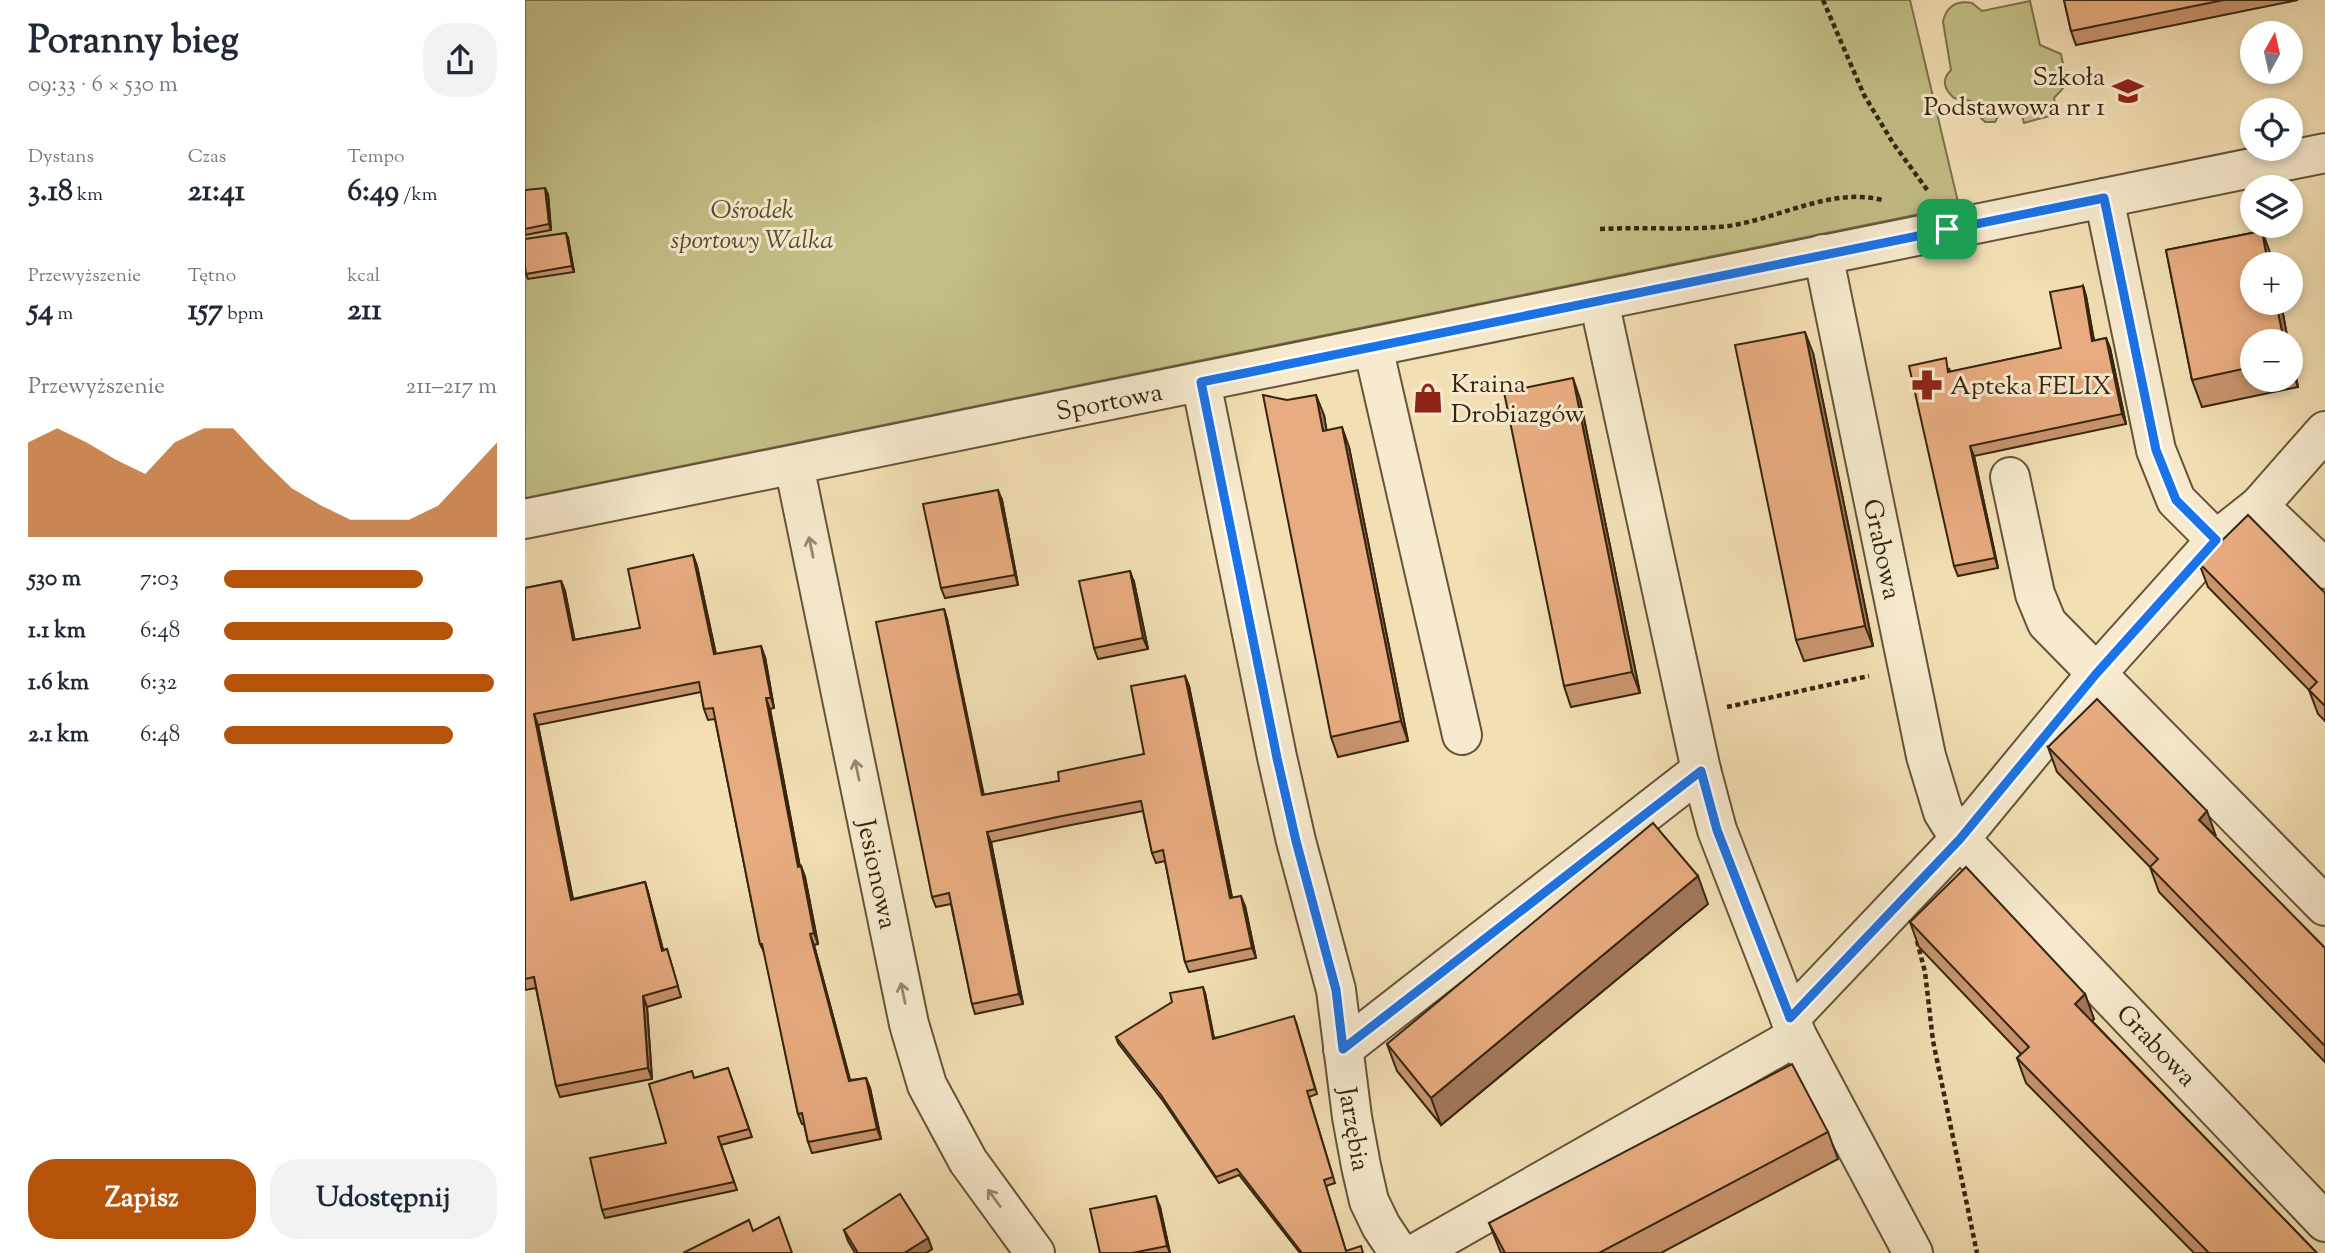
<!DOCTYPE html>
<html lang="pl">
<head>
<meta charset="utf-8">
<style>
  :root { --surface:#fff; --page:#f2f2f3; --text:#1f2937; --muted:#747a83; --accent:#b45309 }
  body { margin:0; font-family:"Sorts Mill Goudy",serif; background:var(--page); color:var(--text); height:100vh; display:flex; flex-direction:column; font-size:26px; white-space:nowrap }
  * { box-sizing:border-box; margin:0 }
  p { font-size:23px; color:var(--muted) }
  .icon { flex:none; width:38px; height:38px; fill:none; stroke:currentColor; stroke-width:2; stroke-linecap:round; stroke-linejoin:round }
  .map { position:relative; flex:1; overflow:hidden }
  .sheet { display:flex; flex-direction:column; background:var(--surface); width:525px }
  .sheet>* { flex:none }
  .needle { width:46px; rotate:8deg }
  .buttons { position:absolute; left:1715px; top:21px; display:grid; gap:14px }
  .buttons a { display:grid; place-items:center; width:63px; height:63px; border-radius:50%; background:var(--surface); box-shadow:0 4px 10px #0003; font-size:35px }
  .pin { position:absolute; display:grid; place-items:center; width:60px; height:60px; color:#fff; margin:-30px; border-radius:14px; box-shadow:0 4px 10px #0006 }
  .round { display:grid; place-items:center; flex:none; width:74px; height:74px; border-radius:28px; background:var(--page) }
  .head { display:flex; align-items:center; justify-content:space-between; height:119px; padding:0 28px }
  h1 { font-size:38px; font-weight:700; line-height:52px }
  .figures { display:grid; grid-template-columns:repeat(3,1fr); gap:10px; height:119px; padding:7px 28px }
  .figures div { display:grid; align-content:center }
  .figures b { font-size:30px; font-weight:700 }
  .figures small { font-size:19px; font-weight:400 }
  .figures p { font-size:19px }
  .chart { height:196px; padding:14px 28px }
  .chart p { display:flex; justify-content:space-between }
  .chart svg { width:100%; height:126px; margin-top:7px; fill:var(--accent); opacity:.7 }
  .button { display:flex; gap:14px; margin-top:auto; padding:14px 28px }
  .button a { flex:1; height:80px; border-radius:28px; background:var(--accent); color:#fff; font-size:28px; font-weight:700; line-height:80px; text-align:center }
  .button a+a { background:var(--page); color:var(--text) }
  ul { padding:0 28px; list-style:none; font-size:23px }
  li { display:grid; grid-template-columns:112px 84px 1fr; align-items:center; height:52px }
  li i { height:18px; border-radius:9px; background:var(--accent) }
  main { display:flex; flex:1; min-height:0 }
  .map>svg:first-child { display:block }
  .park { fill:#c3bf87; stroke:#7c724c; stroke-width:2 }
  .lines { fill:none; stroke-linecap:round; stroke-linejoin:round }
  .minor-casing { stroke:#655439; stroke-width:42 }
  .path { stroke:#362510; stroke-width:4.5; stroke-dasharray:5 3.5; stroke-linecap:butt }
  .minor { stroke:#f7eace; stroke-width:38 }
  .wall { fill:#c8946e; stroke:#362510; stroke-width:2 }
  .shaded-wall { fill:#a2785a; stroke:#362510; stroke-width:2 }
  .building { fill:#e8ac80; stroke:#362510; stroke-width:2 }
  .oneway { stroke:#96886f }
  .route-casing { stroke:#fff; stroke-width:14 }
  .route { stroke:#1a73e8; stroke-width:9 }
  .labels { text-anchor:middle; stroke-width:6; stroke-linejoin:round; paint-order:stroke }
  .poi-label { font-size:26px; fill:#362510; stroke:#f7eace; text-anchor:start }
  .park-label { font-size:26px; font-style:italic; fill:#594c2e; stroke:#f7eace }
  .street-label { font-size:26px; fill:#362510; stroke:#f7eace }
</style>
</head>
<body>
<main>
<section class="sheet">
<div class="head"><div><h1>Poranny bieg</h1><p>09:33 · 6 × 530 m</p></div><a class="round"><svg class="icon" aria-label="share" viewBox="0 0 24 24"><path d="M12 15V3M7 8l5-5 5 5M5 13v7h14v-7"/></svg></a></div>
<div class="figures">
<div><p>Dystans</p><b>3.18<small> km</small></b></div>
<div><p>Czas</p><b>21:41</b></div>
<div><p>Tempo</p><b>6:49<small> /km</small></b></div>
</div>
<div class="figures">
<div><p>Przewyższenie</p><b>54<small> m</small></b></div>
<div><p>Tętno</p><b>157<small> bpm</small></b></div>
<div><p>kcal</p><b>211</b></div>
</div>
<div class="chart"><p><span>Przewyższenie</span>211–217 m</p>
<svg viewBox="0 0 160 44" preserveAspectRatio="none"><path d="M0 44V11L10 6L20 11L30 17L40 22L50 11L60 6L70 6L80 17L90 27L100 33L110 38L120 38L130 38L140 33L150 22L160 11V44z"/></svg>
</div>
<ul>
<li><b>530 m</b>7:03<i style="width:73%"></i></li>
<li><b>1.1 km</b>6:48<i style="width:84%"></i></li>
<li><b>1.6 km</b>6:32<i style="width:99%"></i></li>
<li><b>2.1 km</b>6:48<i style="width:84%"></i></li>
</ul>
<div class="button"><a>Zapisz</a><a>Udostępnij</a></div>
</section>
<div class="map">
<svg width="1800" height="1253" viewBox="0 0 1800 1253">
  <rect width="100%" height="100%" fill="#f2dfb4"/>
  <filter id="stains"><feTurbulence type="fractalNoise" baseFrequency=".00286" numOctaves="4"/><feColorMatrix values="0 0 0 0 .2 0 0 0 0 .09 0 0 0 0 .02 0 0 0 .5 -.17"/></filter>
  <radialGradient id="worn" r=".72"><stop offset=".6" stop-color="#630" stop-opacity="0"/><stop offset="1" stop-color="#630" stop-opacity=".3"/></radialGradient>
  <g class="park">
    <path d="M0,0H1385L1434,206L0,498Z"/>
    <path d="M1505,1L1515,45L1536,54L1542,84L1529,98L1532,114L1499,123L1494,105L1477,109L1470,122H1460L1451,113L1446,101L1429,98C1419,89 1416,80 1426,70L1418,22C1421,6 1432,0 1447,3L1457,11Z"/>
  </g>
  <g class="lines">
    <g class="minor-casing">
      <g id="minor">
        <path d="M1579,198L1631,450L1651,500L1691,540"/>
        <path d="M1298,254L1401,756L1418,812L1435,839L1800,1222"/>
        <path d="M1074,301L1176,770L1192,830L1265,1018L1435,839L1571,674L1691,540L1734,506L1800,431"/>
        <path d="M848,347L937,735"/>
        <path d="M676,382L752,757L771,841L811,990L827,1117L836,1166L844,1201L856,1226L874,1253"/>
        <path d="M269,465L384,1024L402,1085L443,1161L510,1253"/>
        <path d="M1485,477L1510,594L1522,623L1800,906"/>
        <path d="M1734,506L1800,569"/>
        <path d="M0,519L1800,153"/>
        <path d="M1265,1018L1272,1036L1388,1253"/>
        <path d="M818,1049L1176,770"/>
        <path d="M891,1253L1272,1036"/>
      </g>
    </g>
    <g class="path">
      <path d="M1298,0L1339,95L1368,143L1403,191"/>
      <path d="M1075,229C1115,227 1155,230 1194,227C1247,223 1304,186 1357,200"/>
      <path d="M1202,707L1344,676"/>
      <path d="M1392,941L1400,972L1408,1041L1452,1253"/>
    </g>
    <use href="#minor" class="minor"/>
  </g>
  <g class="wall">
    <path d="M1539,0H1773L1551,45L1546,31Z"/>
    <path d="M0,190L23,194L26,230L0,235Z"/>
    <path d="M1737,231L1748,264H1727V303H1756L1763,341H1727V380H1766V353L1773,387L1677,407L1667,380L1641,250Z"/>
    <path d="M43,238L49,272L3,279L1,274Z"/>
    <path d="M1558,286L1561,296L1569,341L1581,338L1585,348L1601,424L1449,456L1473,568L1433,576L1429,566L1424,368L1425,372L1536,348Z"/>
    <path d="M1288,353L1348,646L1279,661L1271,640Z"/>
    <path d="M1055,399L1115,693L1046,707L1039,686Z"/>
    <path d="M799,415L801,430L824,447L883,741L813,757L806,737Z"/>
    <path d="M477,500L493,585L420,598L416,588Z"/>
    <path d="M168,555L172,566L191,654L240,657L249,708L245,709L275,867L276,866L280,877L293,944L289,945L325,1080L341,1078L345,1088L356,1139L287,1153L283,1142L279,1124H277L273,1114L240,954L235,944L190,719L183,720L179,709L176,692L13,725L48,899L120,882L123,892L138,950L142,949L156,997L122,1007L127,1079L35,1097L31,1086L11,988L0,990V588L36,581L40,591L49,640L115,628Z"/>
    <path d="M1674,563L1800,593V721L1793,714L1784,690L1683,587Z"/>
    <path d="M609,582L623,649L573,659L569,648Z"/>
    <path d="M419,609L422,619L458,795L534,781L619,754L660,676L664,686L707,897L720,906L731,958L664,972L660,962L640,861L631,863L627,853L618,811L541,826L466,842L498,1004L450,1014L447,1004L426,904L411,907L407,897Z"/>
    <path d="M1523,747L1690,837L1800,948V1062L1634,892L1625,867L1532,772Z"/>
    <path d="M1183,904L916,1125L872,1071L862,1044Z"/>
    <path d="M1385,922L1560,994L1569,1019L1567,1021L1792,1253H1669L1501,1083L1492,1058L1496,1054L1394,947Z"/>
    <path d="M680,993L689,1038L771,1022L792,1094L784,1097L810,1183L801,1186L821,1251L838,1253H775L714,1175L694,1183L638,1101L593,1043L591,1037Z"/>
    <path d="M203,1068L227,1137L196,1145L212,1190L80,1218L77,1210L141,1143L170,1078Z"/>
    <path d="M1303,1132L1313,1159L1136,1253H976L964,1223Z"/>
    <path d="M635,1207L645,1253H575Z"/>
    <path d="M319,1230L403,1238L407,1249L401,1253H330L323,1241Z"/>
  </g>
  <g class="shaded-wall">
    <path d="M20,188L23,194L26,230L24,224Z"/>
    <path d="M1737,231L1747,258L1748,264H1743Z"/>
    <path d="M41,233L43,238L49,272L47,266Z"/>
    <path d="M1558,286L1561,296L1571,351L1567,341Z"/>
    <path d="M1751,303H1756L1763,341H1759Z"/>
    <path d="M1280,332L1288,353L1348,646L1340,626Z"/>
    <path d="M1581,338L1585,348L1601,424L1597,414Z"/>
    <path d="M1766,353L1773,387L1766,368Z"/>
    <path d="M1048,378L1055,399L1115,693L1107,672Z"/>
    <path d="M791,395L799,415L805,450L798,431Z"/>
    <path d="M817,427L824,447L883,741L876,721Z"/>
    <path d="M1445,446L1449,456L1473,568L1470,558Z"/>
    <path d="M473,490L477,500L493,585L490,575Z"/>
    <path d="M168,555L172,566L193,665L189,654Z"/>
    <path d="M605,571L609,582L623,649L618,638Z"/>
    <path d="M36,581L40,591L52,651L48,640Z"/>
    <path d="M419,609L422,619L461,805L457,795Z"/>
    <path d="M236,646L240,657L249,708L246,698Z"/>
    <path d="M660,676L664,686L709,908L705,898Z"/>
    <path d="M241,698L245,709L277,878L273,867Z"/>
    <path d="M9,714L13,725L50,910L46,900Z"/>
    <path d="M1682,811L1691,836L1674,820Z"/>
    <path d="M462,832L466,842L498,1004L494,994Z"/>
    <path d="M276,866L280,877L293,944L289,933Z"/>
    <path d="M1173,876L1183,904L916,1125L906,1098Z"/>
    <path d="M120,882L123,892L141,961L137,951Z"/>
    <path d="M716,896L720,906L731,958L727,948Z"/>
    <path d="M285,934L289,945L328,1091L324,1081Z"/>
    <path d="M678,987L680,993L690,1044L688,1039Z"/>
    <path d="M1560,994L1569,1019L1559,1028L1550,1004Z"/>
    <path d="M118,996L122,1007L127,1079L123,1068Z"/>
    <path d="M341,1078L345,1088L356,1139L352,1129Z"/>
    <path d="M631,1196L635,1207L645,1253L642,1246Z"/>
    <path d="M403,1238L407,1249L401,1253H379Z"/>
  </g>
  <g class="building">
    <path d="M1539,0H1699L1546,31Z"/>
    <path d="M20,188L24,224L0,229V190Z"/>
    <path d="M1737,231L1743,264H1727V303H1751L1759,341H1727V367L1667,380L1641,250Z"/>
    <path d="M41,233L47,266L1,274L0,266V239Z"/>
    <path d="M1558,286L1567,341L1581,338L1597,414L1445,446L1470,558L1429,566L1384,366L1421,358L1423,372L1536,348L1525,292Z"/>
    <path d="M1280,332L1340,626L1271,640L1210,345Z"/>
    <path d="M1048,378L1107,672L1039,686L979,392Z"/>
    <path d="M738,395L762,400L791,395L798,431L817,427L876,721L806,737Z"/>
    <path d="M473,490L490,575L416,588L398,504Z"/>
    <path d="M1723,515L1800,593V706L1784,690L1792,682L1674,563Z"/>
    <path d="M168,555L189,654L236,646L246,698H241L273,867L276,866L289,933L285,934L324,1081L341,1078L352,1129L283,1142L277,1113L273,1114L237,944H235L188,708L179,709L174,682L9,714L46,900L120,882L137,951L142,949L153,986L118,996L123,1068L31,1086L9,977L0,979V588L36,581L48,640L115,628L103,569Z"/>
    <path d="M605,571L618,638L569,648L554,581Z"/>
    <path d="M419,609L457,795L534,781L533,772L619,754L606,686L660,676L705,898L716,896L727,948L660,962L638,850L627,853L616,801L537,816L462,832L494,994L447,1004L424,893L407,897L351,622Z"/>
    <path d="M1572,699L1682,811L1674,820L1800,948V1046L1625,867L1633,859L1523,747Z"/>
    <path d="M1128,823L1173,876L906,1098L862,1044Z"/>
    <path d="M1441,867L1560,994L1550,1004L1791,1252L1790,1253H1684L1492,1058L1504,1047L1385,922Z"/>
    <path d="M678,987L688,1039L769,1016L790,1089L782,1091L808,1177L799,1180L821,1251L836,1246L838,1253H777L712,1169L691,1177L636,1095L591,1037L647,1002L645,993Z"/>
    <path d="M1267,1064L1303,1132L1074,1253H980L964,1223Z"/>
    <path d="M203,1068L224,1129L193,1137L209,1182L77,1210L65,1158L141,1143L124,1084L167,1071L169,1078Z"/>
    <path d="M375,1194L403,1238L379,1253H333L319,1230Z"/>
    <path d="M631,1196L642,1246L607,1253H575L565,1209Z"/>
    <path d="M254,1217L267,1253H158L224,1220L228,1231Z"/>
  </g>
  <defs><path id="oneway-shaft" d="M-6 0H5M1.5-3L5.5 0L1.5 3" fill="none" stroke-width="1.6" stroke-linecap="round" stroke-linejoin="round" transform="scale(1.75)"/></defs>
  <g class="oneway">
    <use href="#oneway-shaft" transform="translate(286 547) rotate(-102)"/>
    <use href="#oneway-shaft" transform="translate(332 770) rotate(-102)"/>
    <use href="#oneway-shaft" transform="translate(378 993) rotate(-102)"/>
    <use href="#oneway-shaft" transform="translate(469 1198) rotate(-126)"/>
  </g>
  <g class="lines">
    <g class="route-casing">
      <path id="route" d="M1579,198L1631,450L1651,500L1691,540L1571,674L1435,839L1265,1018L1192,830L1176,771L818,1049L811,990L771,841L752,758L676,382Z"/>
    </g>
    <use href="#route" class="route"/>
  </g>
  <defs>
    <g id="school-bare" transform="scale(2.415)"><path d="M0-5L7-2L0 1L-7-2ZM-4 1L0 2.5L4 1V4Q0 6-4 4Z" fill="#8f2418" stroke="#f7eace" stroke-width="2.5" paint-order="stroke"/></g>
    <g id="pharmacy-bare" transform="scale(2.415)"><path d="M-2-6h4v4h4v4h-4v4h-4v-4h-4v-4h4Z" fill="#8f2418" stroke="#f7eace" stroke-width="2.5" paint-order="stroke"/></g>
    <g id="shop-bare" transform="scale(2.415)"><path d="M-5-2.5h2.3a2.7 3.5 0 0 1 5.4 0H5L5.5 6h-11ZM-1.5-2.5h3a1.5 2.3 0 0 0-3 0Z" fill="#8f2418" stroke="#f7eace" stroke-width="2.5" paint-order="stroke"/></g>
  </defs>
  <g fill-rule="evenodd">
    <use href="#school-bare" x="1603" y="91"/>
    <use href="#pharmacy-bare" x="1402" y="385"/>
    <use href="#shop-bare" x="903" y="398"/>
  </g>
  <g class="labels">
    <g class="poi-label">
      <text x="1580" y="85" text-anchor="end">Szkoła<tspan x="1580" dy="30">Podstawowa nr 1</tspan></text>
      <text x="926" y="392">Kraina<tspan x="926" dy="30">Drobiazgów</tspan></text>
      <text x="1425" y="394">Apteka FELIX</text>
    </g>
    <g class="park-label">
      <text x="227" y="218">Ośrodek<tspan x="227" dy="30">sportowy Walka</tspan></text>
    </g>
    <g class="street-label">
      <text transform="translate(584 401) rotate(-11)" y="9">Sportowa</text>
      <text transform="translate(1358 549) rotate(78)" y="9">Grabowa</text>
      <text transform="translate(353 874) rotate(78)" y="9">Jesionowa</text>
      <text transform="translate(1632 1045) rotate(46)" y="9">Grabowa</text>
      <text transform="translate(830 1129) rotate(80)" y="9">Jarzębia</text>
    </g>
  </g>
  <rect width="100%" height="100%" filter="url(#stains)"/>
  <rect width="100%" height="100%" fill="url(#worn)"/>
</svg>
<div class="buttons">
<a><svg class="needle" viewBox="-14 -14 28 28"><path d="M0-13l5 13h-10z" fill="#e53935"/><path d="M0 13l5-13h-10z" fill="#747a83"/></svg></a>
<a><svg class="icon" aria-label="locate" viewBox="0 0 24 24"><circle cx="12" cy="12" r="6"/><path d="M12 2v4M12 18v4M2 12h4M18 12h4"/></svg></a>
<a><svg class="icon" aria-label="layers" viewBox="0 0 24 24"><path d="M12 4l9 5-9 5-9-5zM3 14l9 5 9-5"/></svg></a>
<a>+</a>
<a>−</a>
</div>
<div class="pin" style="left:1422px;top:229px;background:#1e9e55"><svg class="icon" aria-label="arrive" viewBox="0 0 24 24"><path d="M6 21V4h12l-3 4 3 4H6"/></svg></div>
</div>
</main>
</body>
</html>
